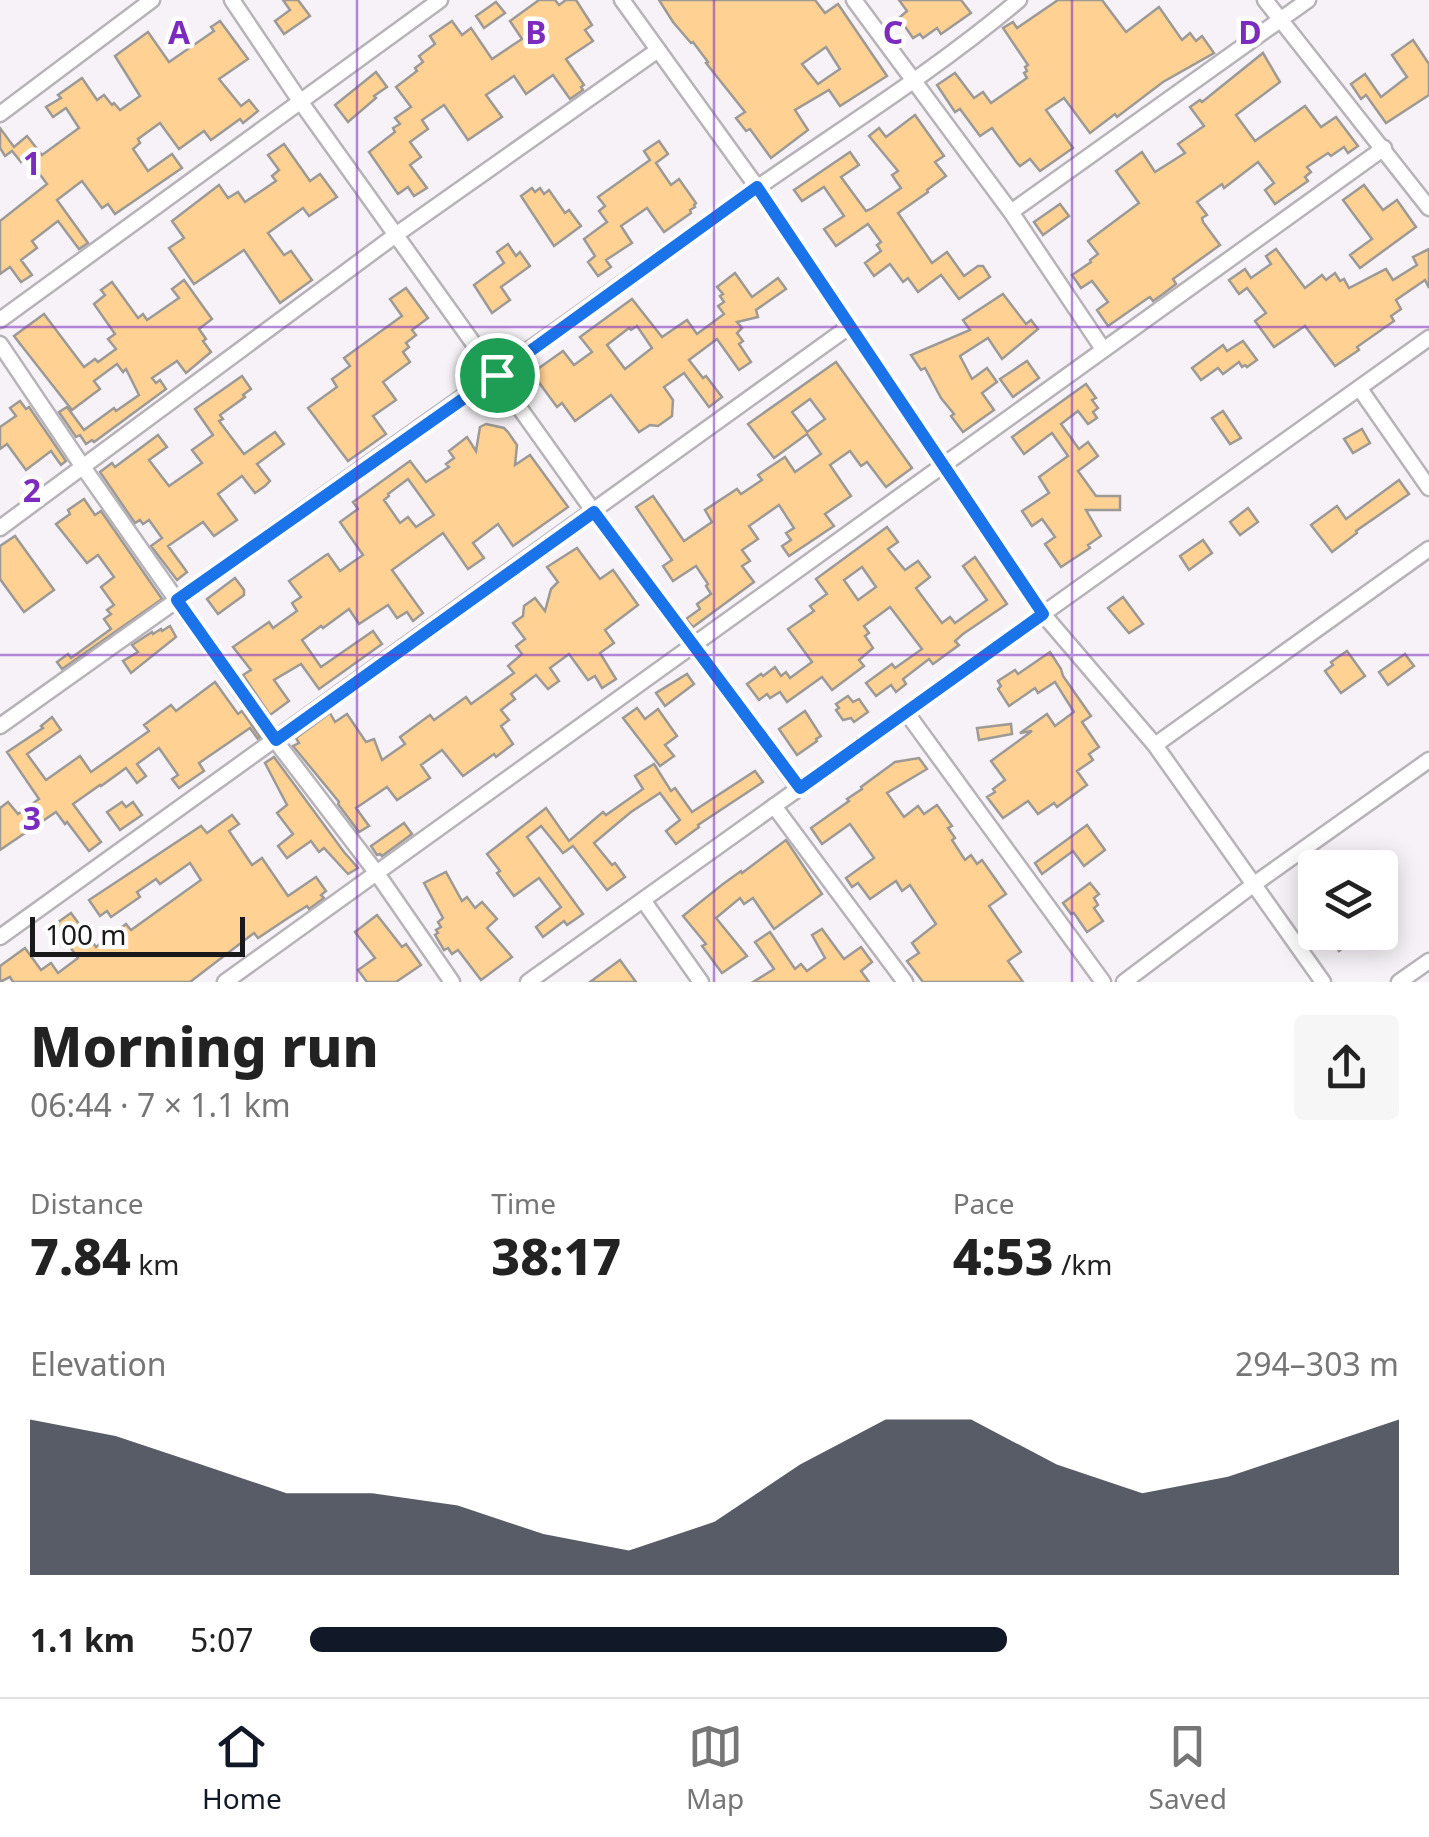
<!DOCTYPE html>
<html lang="en">
<head>
<meta charset="utf-8">
<style>
  :root { --surface:#fff; --page:#f6f6f6; --text:#222; --muted:#767676; --line:#e0e0e0; --accent:#111827 }
  body { margin:0; font-family:"Noto Sans",sans-serif; background:var(--page); color:var(--text); height:100vh; display:flex; flex-direction:column; font-size:38px; white-space:nowrap }
  * { box-sizing:border-box; margin:0 }
  p { font-size:32px; color:var(--muted) }
  .icon { flex:none; width:55px; height:55px; fill:none; stroke:currentColor; stroke-width:2; stroke-linecap:round; stroke-linejoin:round }
  .map { position:relative; height:982px; overflow:hidden }
  .panel { display:flex; flex-direction:column; background:var(--surface); flex:1 }
  .panel>* { flex:none }
  .controls { position:absolute; left:1298px; top:850px; display:grid; gap:20px }
  .controls a { display:grid; place-items:center; width:100px; height:100px; border-radius:10px; background:var(--surface); box-shadow:0 5px 25px #0003; font-size:50px }
  .scale { position:absolute; left:30px; bottom:25px; width:215px; box-sizing:border-box; padding-left:10px; border:5px solid #19181a; border-top:0; font-size:28px; line-height:35px; white-space:nowrap; color:#19181a; -webkit-text-stroke:8px #fff; paint-order:stroke }
  .pin { position:absolute; display:grid; place-items:center; width:85px; height:85px; color:#fff; margin:-42px; border:5px solid #fff; border-radius:50%; box-shadow:0 2px 10px #0007 }
  .round { display:grid; place-items:center; flex:none; width:105px; height:105px; border-radius:10px; background:var(--page) }
  .overview { display:flex; align-items:center; justify-content:space-between; height:170px; padding:0 30px }
  h1 { font-size:55px; font-weight:800; line-height:75px }
  .metrics { display:grid; grid-template-columns:repeat(3,1fr); gap:15px; height:170px; padding:10px 30px }
  .metrics div { display:grid; align-content:center }
  .metrics b { font-size:50px; font-weight:800 }
  .metrics small { font-size:28px; font-weight:400 }
  .metrics p { font-size:28px }
  .chart { height:280px; padding:20px 30px }
  .chart p { display:flex; justify-content:space-between }
  .chart svg { width:100%; height:180px; margin-top:10px; fill:var(--accent); opacity:.7 }
  ul { padding:0 30px; list-style:none; font-size:32px }
  li { display:grid; grid-template-columns:160px 120px 1fr; align-items:center; height:75px }
  li i { height:25px; border-radius:12px; background:var(--accent) }
  .menu { display:flex; justify-content:space-around; align-items:center; height:140px; border-top:2px solid var(--line); background:var(--surface); font-size:28px; color:var(--muted) }
  .menu a { display:grid; justify-items:center; gap:5px }
  .menu .active { color:var(--accent) }
  .map>svg:first-child { display:block }
  .building { fill:#ffd192; stroke:#9d9a96; stroke-width:2.5; fill-rule:evenodd }
  .lines { fill:none; stroke-linecap:round; stroke-linejoin:round }
  .minor-casing { stroke:#b7b3b8; stroke-width:19 }
  .minor { stroke:#fff; stroke-width:14 }
  .route-casing { stroke:#fff; stroke-width:20 }
  .route { stroke:#1a73e8; stroke-width:12 }
  .grid { fill:none; stroke:#7b2cbf; stroke-width:2.5; stroke-opacity:0.55 }
  .grid-label { font-size:32px; text-anchor:middle; font-weight:bold; fill:#7b2cbf; stroke:#fff; stroke-width:9; stroke-linejoin:round; paint-order:stroke }
</style>
</head>
<body>
<div class="map">
<svg width="1429" height="982" viewBox="0 0 1429 982">
  <rect width="100%" height="100%" fill="#f6f2f7"/>
  <g class="building">
    <path d="M283,0H298L310,16L284,34L275,21L290,10Z"/>
    <path d="M539,0H555L559,5L566,0H576L592,25L585,30L593,41L566,59L584,85L581,87L583,90L570,99L553,75L526,94L514,76L486,95L502,117L468,140L444,105L422,120L428,129L410,142L421,157L410,165L427,188L414,196L408,187L398,194L369,152L395,132L393,128L400,124L395,118L411,107L396,87L417,71L415,68L423,62L419,56L435,44L430,36L452,21L462,35L471,28L492,59L522,39L510,21Z"/>
    <path d="M659,0H815L825,13L838,4L887,76L840,106L829,90L795,110L808,130L771,158L750,129L746,131L736,118L745,112L706,63L708,62L693,42L691,43L673,22ZM826,47L840,69L818,84L802,64Z"/>
    <path d="M899,0H961L971,13L941,34L937,28L923,38L920,34L913,38L899,18L907,11Z"/>
    <path d="M1058,0H1102L1126,32L1159,7L1182,40L1190,33L1196,41L1202,36L1214,53L1163,82L1117,117L1115,114L1090,133L1064,98L1046,110L1073,148L1040,171L1030,159L1020,166L1017,163L992,128L980,136L960,109L955,112L937,85L955,73L974,98L983,92L991,103L1027,78L1024,73L1027,71L1025,67L1028,65L1003,28L1013,22L1017,28Z"/>
    <path d="M496,2L505,13L484,28L476,16Z"/>
    <path d="M220,21L248,59L219,79L241,106L249,100L258,111L243,123L240,119L211,140L204,131L179,149L160,123L138,139L140,143L133,149L148,171L172,154L182,168L115,214L108,204L102,208L82,181L57,200L88,243L79,249L58,221L32,241L37,248L21,260L32,275L21,282L10,267L0,274V221L47,184L27,157L21,162L12,151L5,156L0,148V128L14,147L27,136L42,155L79,128L66,108L53,117L46,107L61,98L58,95L82,78L97,100L104,95L112,105L114,103L120,110L140,96L115,56L148,32L169,62L214,31L211,27Z"/>
    <path d="M1413,40L1429,64V95L1386,123L1366,95L1361,99L1351,84L1365,74L1381,97L1407,77L1392,55Z"/>
    <path d="M1263,53L1280,82L1236,115L1255,141L1305,106L1321,127L1336,117L1358,146L1348,153L1344,147L1331,156L1328,153L1307,167L1311,172L1305,177L1308,181L1275,204L1265,190L1274,183L1258,162L1224,188L1222,184L1197,202L1207,215L1202,218L1203,222L1220,245L1173,279L1176,284L1163,294L1153,301L1150,297L1148,298L1108,326L1097,310L1108,302L1092,281L1081,288L1072,275L1091,262L1090,260L1098,254L1088,241L1139,203L1116,171L1142,152L1155,172L1185,153L1178,144L1204,126L1190,107L1200,100L1202,102Z"/>
    <path d="M376,72L387,87L374,96L376,98L348,122L335,105Z"/>
    <path d="M915,115L944,156L935,162L946,176L927,190L928,192L898,213L932,263L947,252L964,276L978,266H983L990,277L959,299L941,275L918,292L908,278L903,282L890,264L874,276L865,263L881,251L877,245L881,242L868,224L836,246L824,229L844,216L824,187L802,201L794,190L850,152L859,165L841,177L866,211L871,209L901,188L892,175L898,171L869,136L879,128L886,137Z"/>
    <path d="M659,141L668,154L656,163L671,185L679,179L696,203L694,205L695,207L690,210L691,213L664,232L647,208L621,226L632,243L606,260L611,267L598,276L588,262L595,256L584,239L607,222L599,211L605,206L598,197L650,160L644,151Z"/>
    <path d="M284,144L310,181L320,174L337,197L309,216L303,208L268,233L284,255L291,251L312,280L280,303L244,250L194,284L169,248L184,238L172,221L219,185L228,198L238,192L245,202L276,181L272,176L279,170L268,155Z"/>
    <path d="M1364,185L1383,210L1397,200L1416,227L1360,268L1350,255L1372,239L1343,200Z"/>
    <path d="M532,188L535,192L540,188L544,194L549,190L565,213L569,210L581,226L554,246L521,196Z"/>
    <path d="M1060,204L1069,216L1043,235L1034,222Z"/>
    <path d="M508,244L516,256L520,252L530,266L501,287L510,300L492,313L474,285L504,263L497,252Z"/>
    <path d="M1276,249L1305,288L1322,275L1326,280L1335,273L1340,281L1344,279L1349,288L1386,269L1393,280L1417,265L1413,257L1429,249V288L1425,280L1396,300L1401,309L1391,316L1394,321L1357,347L1359,350L1335,366L1305,326L1274,347L1255,321L1266,313L1247,288L1239,294L1229,280L1245,269L1251,278L1271,264L1266,256Z"/>
    <path d="M735,273L752,297L778,278L786,289L756,310L758,317L737,322L742,328L737,333L743,341L739,344L751,362L739,370L717,339L689,360L703,378L706,376L722,397L709,407L684,373L664,387L673,400L672,416L658,426L650,425L639,432L611,395L575,421L562,403L557,407L532,373L563,351L574,365L592,352L580,337L632,299L662,337L687,320L697,334L724,314L718,306L724,302L720,296L723,294L717,287ZM637,326L652,348L625,369L607,345L629,328L631,330Z"/>
    <path d="M184,280L212,319L199,329L206,339L203,341L211,352L186,373L177,361L152,378L156,383L160,380L166,389L94,442L92,440L86,444L80,435L76,437L59,412L67,407L84,430L114,408L116,411L139,395L126,369L123,372L117,364L94,381L100,389L72,410L14,336L44,314L84,367L95,359L98,362L116,349L108,339L115,334L94,304L105,295L101,290L112,282L138,318L143,314L147,320L179,298L172,289Z"/>
    <path d="M406,288L428,318L412,330L416,335L406,343L409,347L403,352L410,362L383,382L396,400L373,416L386,434L348,461L308,408L337,387L332,379L350,366L344,358L402,316L390,299Z"/>
    <path d="M1003,294L1026,324L1031,320L1038,329L1002,359L988,338L960,356L972,379L987,368L997,382L982,393L994,410L963,432L951,416L954,414L941,398L925,368L921,370L911,355L970,330L963,320Z"/>
    <path d="M1243,341L1257,360L1247,367L1245,365L1242,367L1239,362L1223,374L1218,368L1201,380L1192,368L1223,345L1227,351Z"/>
    <path d="M1027,361L1039,378L1013,397L1000,379Z"/>
    <path d="M836,362L912,468L886,487L867,462L861,466L850,451L830,465L851,496L825,514L834,526L789,556L782,546L791,540L786,533L794,528L779,505L749,526L758,539L742,550L750,561L742,566L754,582L693,627L686,619L700,609L697,604L711,594L706,586L708,584L696,566L673,581L663,566L672,560L636,507L653,496L684,541L712,522L705,510L737,489L741,494L762,480L758,475L785,457L795,472L821,454L807,434L774,458L748,424ZM810,399L825,419L807,432L792,412Z"/>
    <path d="M242,376L251,389L243,395L245,397L220,415L223,419L219,421L244,454L275,432L284,444L257,464L270,481L265,486L255,493L242,476L218,494L237,520L214,536L203,522L168,546L187,572L177,580L151,546L162,538L149,520L143,524L140,520L135,523L100,472L112,463L115,467L158,435L167,447L149,460L169,486L202,463L192,450L213,435L195,409Z"/>
    <path d="M1086,384L1096,398L1092,400L1098,408L1093,412L1097,418L1088,424L1078,411L1061,424L1079,449L1088,442L1098,456L1078,471L1096,496H1120V510H1086L1101,536L1088,545L1090,548L1061,567L1045,544L1055,537L1042,519L1032,526L1022,511L1049,493L1039,477L1068,456L1052,433L1024,454L1012,437Z"/>
    <path d="M20,401L26,409L29,407L66,461L61,465L51,451L26,470L7,444L0,449V427L16,416L10,408Z"/>
    <path d="M1223,411L1241,438L1230,444L1212,418Z"/>
    <path d="M486,424L504,428L508,432L517,445L515,465L530,455L568,507L513,546L498,524L473,543L484,558L468,569L443,533L392,570L423,613L413,621L407,612L397,618L388,605L359,624L349,609L323,628L321,626L302,640L321,667L373,631L382,644L319,689L301,664L274,680L289,701L270,715L243,675L251,670L233,647L269,622L273,628L297,611L292,603L301,597L289,581L326,555L328,554L340,571L363,555L340,522L358,509L353,502L410,461L426,482L449,467L446,464L454,458L449,451L467,437L476,451L480,427ZM408,479L434,515L416,527L408,517L400,523L384,500L389,496L388,494Z"/>
    <path d="M1362,429L1370,443L1353,453L1344,439Z"/>
    <path d="M1399,480L1409,494L1356,531L1357,533L1332,552L1311,525L1337,506L1346,519Z"/>
    <path d="M84,499L95,515L101,511L162,599L62,669L57,662L68,654L71,658L111,629L104,619L111,614L107,610L114,605L101,587L114,577L98,555L87,563L56,524L70,514L68,510Z"/>
    <path d="M1248,508L1258,522L1240,535L1230,522Z"/>
    <path d="M887,527L898,542L888,549L905,570L918,561L930,577L916,588L942,623L950,617L955,623L987,600L963,566L975,557L1007,604L963,634L955,641L959,645L933,664L929,659L903,679L906,684L896,692L891,685L876,696L866,683L892,664L895,668L922,649L890,607L864,626L869,633L865,636L873,648L859,660L864,666L832,690L822,677L787,702L780,692L770,698L767,694L759,700L747,684L761,674L763,676L775,667L781,676L786,672L790,678L812,662L788,629L814,611L810,606L827,594L816,579ZM862,567L876,587L858,600L844,580Z"/>
    <path d="M15,536L54,590L24,612L0,579V546Z"/>
    <path d="M1203,540L1212,553L1189,570L1180,556Z"/>
    <path d="M577,548L600,579L613,570L638,605L605,630L614,643L600,653L616,679L602,688L595,676L588,680L569,654L550,668L559,681L548,689L536,675L511,694L515,699L501,710L509,720L501,726L513,744L496,757L494,754L463,776L442,750L421,765L430,778L397,800L387,787L356,808L369,826L359,832L338,804L339,802L293,746L299,743L296,738L330,713L335,722L347,714L366,742L374,739L382,760L405,744L400,737L430,715L434,720L466,697L471,704L514,673L508,666L522,654L516,646L525,639L513,623L523,616L524,606L535,598L545,611L551,589L558,582L547,567Z"/>
    <path d="M235,578L244,590V595L218,614L207,599Z"/>
    <path d="M1123,597L1143,624L1129,633L1108,608Z"/>
    <path d="M170,626L176,637L131,673L123,661L138,652L132,645L152,632L153,634L161,629L162,631Z"/>
    <path d="M1347,651L1365,676L1341,693L1325,671L1333,665L1331,662Z"/>
    <path d="M1050,652L1061,669L1063,676L1091,716L1082,722L1099,747L1089,754L1093,760L1077,771L1087,785L1057,807L1054,803L1038,814L1028,801L1003,818L987,797L995,792L993,789L1005,780L991,761L1032,731L1020,733L1047,714L1055,726L1074,712L1055,682L1038,693L1035,688L1009,706L998,689L1001,686L998,681L1015,670L1018,674Z"/>
    <path d="M1405,654L1414,666L1388,685L1379,672Z"/>
    <path d="M687,674L694,684L665,706L656,693Z"/>
    <path d="M215,682L238,714L242,711L260,737L258,739L250,728L199,763L204,771L179,788L172,779L178,775L159,748L137,764L146,776L137,783L126,768L101,786L100,785L73,804L101,842L89,851L67,822L65,824L56,812L0,850V808L8,802L18,814L39,799L7,752L43,728L41,726L52,717L61,730L27,754L46,780L80,756L91,772L149,731L144,725L171,705L176,711Z"/>
    <path d="M848,696L853,702L859,699L868,712L854,722L851,718L843,720L836,710L839,708L836,704Z"/>
    <path d="M637,708L645,719L658,709L677,736L665,745L674,756L660,766L623,718Z"/>
    <path d="M805,711L821,736L816,739L817,741L797,755L779,729Z"/>
    <path d="M1011,724L1012,734L979,740L977,728Z"/>
    <path d="M274,757L344,852L358,868L348,874L324,848L319,852L311,841L287,858L278,846L293,834L277,813L287,805L265,763Z"/>
    <path d="M919,758L927,769L887,793L904,817L918,806L924,814L937,805L952,826L948,828L955,838L952,840L965,860L971,855L977,864L982,860L1006,894L989,906L1021,952L1008,961L1023,982H923L907,961L919,953L912,943L936,924L910,885L902,891L896,881L870,899L858,883L852,887L846,878L874,858L850,824L822,844L811,828L849,801L847,799L862,789L861,787L895,762Z"/>
    <path d="M654,764L671,791L675,788L692,812L755,771L763,782L698,825L699,827L676,844L666,831L680,820L660,793L631,812L594,843L612,865L615,863L625,877L607,890L573,846L563,853L541,826L527,837L583,914L567,925L564,921L543,937L536,927L561,907L539,878L514,896L497,873L500,871L487,854L546,808L569,841L603,812L606,815L643,789L635,776Z"/>
    <path d="M122,802L126,807L133,802L142,815L120,830L107,812Z"/>
    <path d="M232,815L239,824L229,831L252,865L262,858L288,896L316,877L326,891L321,895L324,898L309,909L307,906L291,916L258,938L254,933L190,982H13L10,977L0,982V966L25,948L41,970L51,963L58,973L78,958L54,925L71,913L96,947L126,924L131,930L201,880L190,863L160,884L156,879L137,892L140,897L111,917L107,911L100,916L89,900L201,826L207,833Z"/>
    <path d="M404,823L412,834L382,856L380,854L377,855L371,846Z"/>
    <path d="M1087,825L1105,850L1084,866L1073,851L1042,874L1035,863Z"/>
    <path d="M786,840L822,894L774,929L753,898L744,904L740,898L716,918L747,956L722,973L702,946L706,944L683,916L723,884L741,871L742,873Z"/>
    <path d="M446,872L462,901L467,897L475,908L482,902L497,919L487,928L512,957L481,980L458,950L452,954L448,948L444,950L435,935L438,933L436,930L441,927L438,922L443,918L424,883Z"/>
    <path d="M1090,883L1099,894L1094,898L1098,905L1094,908L1103,921L1087,932L1074,913L1071,914L1063,903Z"/>
    <path d="M377,915L402,947L406,944L421,965L396,982H367L358,970L375,958L355,932Z"/>
    <path d="M822,929L844,959L861,947L872,962L861,971L869,982H753L774,969L755,942L770,932L795,969L801,964L807,971L825,958L812,935Z"/>
    <path d="M1325,932H1365L1339,951Z"/>
    <path d="M620,960L636,982H590Z"/>
  </g>
  <g class="lines">
    <g class="minor-casing">
      <g id="minor">
        <path d="M232,0L300,101L594,512L799,788"/>
        <path d="M622,0L757,187L1043,614L1155,745L1323,982"/>
        <path d="M854,0L1011,212L1103,349"/>
        <path d="M1265,0L1429,208"/>
        <path d="M0,114L152,0"/>
        <path d="M1011,212L1308,0"/>
        <path d="M0,320L440,0"/>
        <path d="M0,344L83,467L275,740L376,872L452,982"/>
        <path d="M1360,389L1429,488"/>
        <path d="M0,528L397,234L658,50"/>
        <path d="M906,712L1103,982"/>
        <path d="M0,726C239,557 479,388 717,216C817,144 924,80 1019,0"/>
        <path d="M1155,745L1429,549"/>
        <path d="M774,806L905,982"/>
        <path d="M643,900L701,982"/>
        <path d="M0,937L850,326"/>
        <path d="M225,982L1384,148"/>
        <path d="M528,982L1429,338"/>
        <path d="M1124,982L1253,885L1429,760"/>
        <path d="M1399,982L1429,961"/>
      </g>
    </g>
    <use href="#minor" class="minor"/>
  </g>
  <g class="lines">
    <g class="route-casing">
      <path id="route" d="M757,187L1043,614L800,788L594,512L276,740L177,600L497,375Z"/>
    </g>
    <use href="#route" class="route"/>
  </g>
  <path class="grid" d="M357,0V982M714,0V982M1072,0V982M0,327H1429M0,655H1429"/>
  <g class="grid-label">
    <text x="179" y="44">A</text>
    <text x="536" y="44">B</text>
    <text x="893" y="44">C</text>
    <text x="1250" y="44">D</text>
    <text x="32" y="175">1</text>
    <text x="32" y="502">2</text>
    <text x="32" y="830">3</text>
  </g>
</svg>
<div class="controls">
<a><svg class="icon" aria-label="layers" viewBox="0 0 24 24"><path d="M12 4l9 5-9 5-9-5zM3 14l9 5 9-5"/></svg></a>
</div>
<div class="scale">100 m</div>
<div class="pin" style="left:497px;top:375px;background:#1e9e55"><svg class="icon" aria-label="arrive" viewBox="0 0 24 24"><path d="M6 21V4h12l-3 4 3 4H6"/></svg></div>
</div>
<section class="panel">
<div class="overview"><div><h1>Morning run</h1><p>06:44 · 7 × 1.1 km</p></div><a class="round"><svg class="icon" aria-label="share" viewBox="0 0 24 24"><path d="M12 15V3M7 8l5-5 5 5M5 13v7h14v-7"/></svg></a></div>
<div class="metrics">
<div><p>Distance</p><b>7.84<small> km</small></b></div>
<div><p>Time</p><b>38:17</b></div>
<div><p>Pace</p><b>4:53<small> /km</small></b></div>
</div>
<div class="chart"><p><span>Elevation</span>294–303 m</p>
<svg viewBox="0 0 160 44" preserveAspectRatio="none"><path d="M0 44V6L10 10L20 17L30 24L40 24L50 27L60 34L70 38L80 31L90 17L100 6L110 6L120 17L130 24L140 20L150 13L160 6V44z"/></svg>
</div>
<ul>
<li><b>1.1 km</b>5:07<i style="width:64%"></i></li>
</ul>
</section>
<nav class="menu">
<a class="active"><svg class="icon" aria-label="home" viewBox="0 0 24 24"><path d="M3 11l9-7 9 7M6 9v11h12V9"/></svg>Home</a>
<a><svg class="icon" aria-label="map" viewBox="0 0 24 24"><path d="M3 6l6-2 6 2 6-2v14l-6 2-6-2-6 2zM9 4v14M15 6v14"/></svg>Map</a>
<a><svg class="icon" aria-label="saved" viewBox="0 0 24 24"><path d="M7 4h10v16l-5-4-5 4z"/></svg>Saved</a>
</nav>
</body>
</html>
